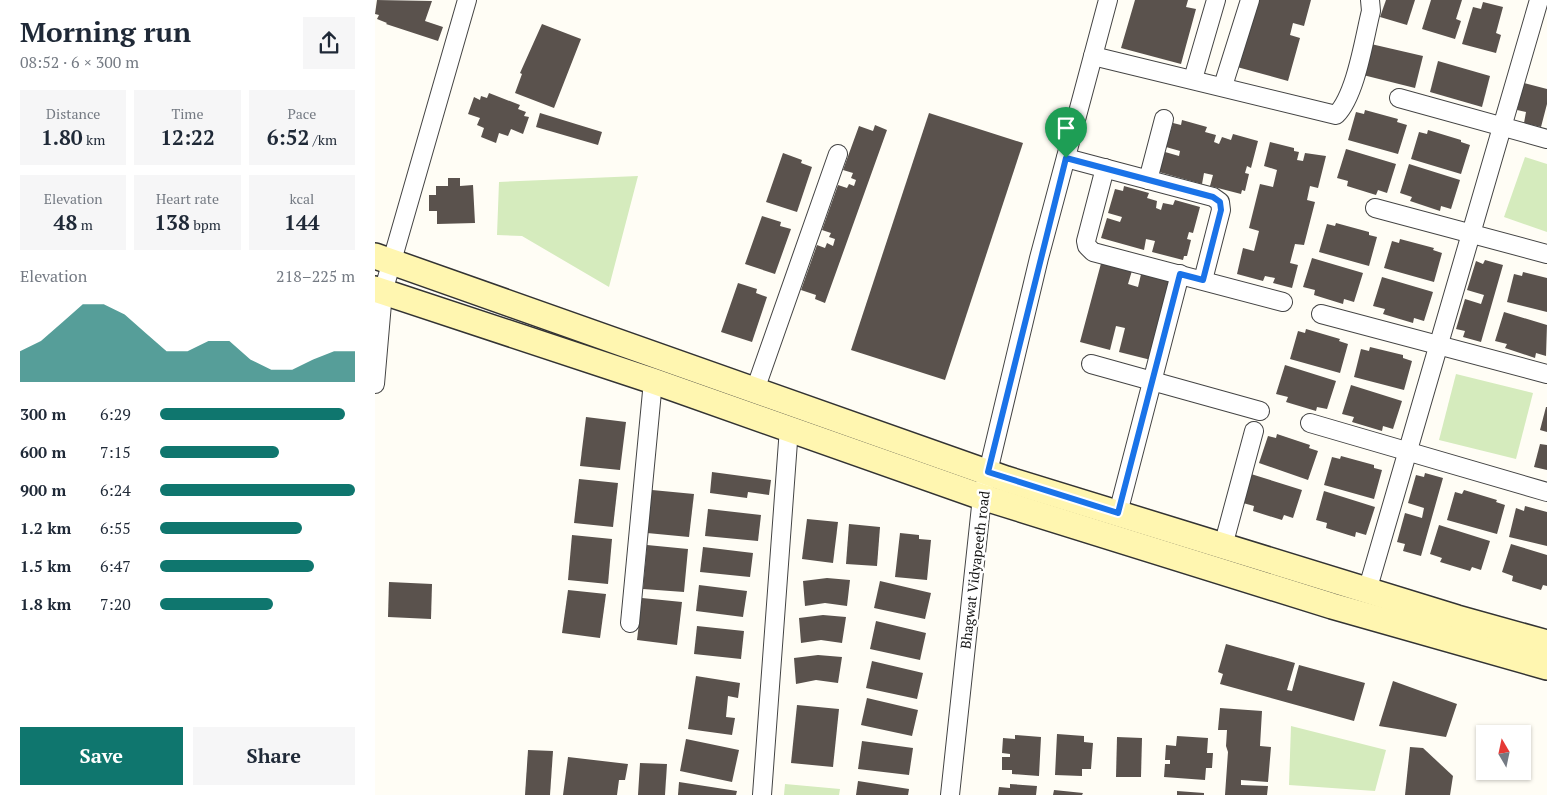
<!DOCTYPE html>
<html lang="en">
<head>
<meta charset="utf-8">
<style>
  :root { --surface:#fff; --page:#f6f6f7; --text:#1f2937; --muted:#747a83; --accent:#0f766e }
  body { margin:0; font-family:"PT Serif",serif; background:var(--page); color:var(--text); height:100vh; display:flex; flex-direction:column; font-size:19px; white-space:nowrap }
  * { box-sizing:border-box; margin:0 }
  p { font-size:16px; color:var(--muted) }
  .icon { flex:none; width:28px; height:28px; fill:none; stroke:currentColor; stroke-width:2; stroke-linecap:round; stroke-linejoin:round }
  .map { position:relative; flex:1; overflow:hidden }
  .side { display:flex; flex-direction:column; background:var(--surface); width:375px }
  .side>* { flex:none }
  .needle { width:32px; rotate:351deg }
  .controls { position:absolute; left:1101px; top:725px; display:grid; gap:10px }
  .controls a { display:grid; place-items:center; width:55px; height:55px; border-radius:0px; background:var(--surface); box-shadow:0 1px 4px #0004; font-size:25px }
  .pin { position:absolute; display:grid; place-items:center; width:42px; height:42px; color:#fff; margin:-51px -21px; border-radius:50% 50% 50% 0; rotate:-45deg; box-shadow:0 0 5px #0007 }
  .pin .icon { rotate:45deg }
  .round { display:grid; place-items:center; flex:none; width:52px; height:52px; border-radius:0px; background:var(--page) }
  .overview { display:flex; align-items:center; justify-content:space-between; height:85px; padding:0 20px }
  h1 { font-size:28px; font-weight:700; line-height:38px }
  .stats { display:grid; grid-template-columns:repeat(3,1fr); gap:8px; height:85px; padding:5px 20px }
  .stats div { display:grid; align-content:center; border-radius:0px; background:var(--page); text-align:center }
  .stats b { font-size:21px; font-weight:700 }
  .stats small { font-size:14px; font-weight:400 }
  .stats p { font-size:14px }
  .chart { height:140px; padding:10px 20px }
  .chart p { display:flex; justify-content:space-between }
  .chart svg { width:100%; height:90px; margin-top:5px; fill:var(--accent); opacity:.7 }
  .button { display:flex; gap:10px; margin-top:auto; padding:10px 20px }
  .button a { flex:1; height:58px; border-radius:0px; background:var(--accent); color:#fff; font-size:20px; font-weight:700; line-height:58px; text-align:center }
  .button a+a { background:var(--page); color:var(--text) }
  ul { padding:0 20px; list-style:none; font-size:16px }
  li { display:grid; grid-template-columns:80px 60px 1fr; align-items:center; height:38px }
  li i { height:12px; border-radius:6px; background:var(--accent) }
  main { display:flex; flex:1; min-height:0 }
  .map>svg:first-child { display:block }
  .green { fill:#d5ebbd }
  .building { fill:#5a524d }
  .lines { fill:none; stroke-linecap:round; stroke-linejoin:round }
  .street-casing { stroke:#444; stroke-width:20 }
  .secondary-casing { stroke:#333; stroke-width:28 }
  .street { stroke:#fff; stroke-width:18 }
  .secondary { stroke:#fff6b0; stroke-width:25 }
  .route-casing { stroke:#fff; stroke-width:10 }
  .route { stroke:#1a73e8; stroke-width:6 }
  .labels { text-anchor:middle; stroke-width:5; stroke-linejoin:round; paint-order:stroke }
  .street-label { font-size:14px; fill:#111; stroke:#fff }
</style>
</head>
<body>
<main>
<section class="side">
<div class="overview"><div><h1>Morning run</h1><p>08:52 · 6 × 300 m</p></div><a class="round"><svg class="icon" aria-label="share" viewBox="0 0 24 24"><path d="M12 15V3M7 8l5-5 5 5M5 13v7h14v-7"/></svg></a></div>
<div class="stats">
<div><p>Distance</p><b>1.80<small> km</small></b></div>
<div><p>Time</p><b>12:22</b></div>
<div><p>Pace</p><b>6:52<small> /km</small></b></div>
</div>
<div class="stats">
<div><p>Elevation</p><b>48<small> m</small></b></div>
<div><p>Heart rate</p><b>138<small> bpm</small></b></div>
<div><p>kcal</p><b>144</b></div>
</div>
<div class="chart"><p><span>Elevation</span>218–225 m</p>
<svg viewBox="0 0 160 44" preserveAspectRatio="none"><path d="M0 44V29L10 24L20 15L30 6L40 6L50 11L60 20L70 29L80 29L90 24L100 24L110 33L120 38L130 38L140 33L150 29L160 29V44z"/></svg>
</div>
<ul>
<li><b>300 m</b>6:29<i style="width:95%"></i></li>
<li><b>600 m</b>7:15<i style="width:61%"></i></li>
<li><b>900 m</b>6:24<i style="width:100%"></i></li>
<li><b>1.2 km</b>6:55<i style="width:73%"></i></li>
<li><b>1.5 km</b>6:47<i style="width:79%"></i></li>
<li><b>1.8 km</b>7:20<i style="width:58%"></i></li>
</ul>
<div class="button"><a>Save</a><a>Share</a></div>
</section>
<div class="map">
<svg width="1172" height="795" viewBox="0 0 1172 795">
  <rect width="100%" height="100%" fill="#fffdf5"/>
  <g class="green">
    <path d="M1150,157L1172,164V232L1129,217Z"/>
    <path d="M263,176L234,287L147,236L122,235L124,182Z"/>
    <path d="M1081,374L1158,393L1141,459L1064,440Z"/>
    <path d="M916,726L1011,750L1000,791L914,785Z"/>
    <path d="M410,784L465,789L464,795H409Z"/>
  </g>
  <g class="building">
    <path d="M2,0L57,1L50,21L68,27L63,41L11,24L12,23L2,19L4,15L0,14Z"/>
    <path d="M760,0H813L811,7L821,9L806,64L746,48Z"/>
    <path d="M881,0H936L929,26L918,23L915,35L925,38L913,81L862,67Z"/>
    <path d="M1011,0H1040L1032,25L1005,17Z"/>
    <path d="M1056,0H1087L1081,19L1086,21L1080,39L1047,29Z"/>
    <path d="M1108,2L1128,7L1121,33L1126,35L1121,53L1087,44L1098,7L1106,9Z"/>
    <path d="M167,24L206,39L179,108L140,93L147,74L145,73Z"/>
    <path d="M996,44L1048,56L1040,88L988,75Z"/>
    <path d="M1063,61L1115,76L1107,107L1055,92Z"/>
    <path d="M1149,83L1172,89V104L1166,127L1149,123L1151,112L1142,110Z"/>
    <path d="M114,93L145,105L143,109L151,112L149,116L154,117L148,134L136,129L133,136L124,133L121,143L106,137L109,128L102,125L105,118L93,114L99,97L105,100L106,96L112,98Z"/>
    <path d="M990,110L1023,119L1022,122L1032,125L1023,154L973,140L981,112L989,114Z"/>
    <path d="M165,113L227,132L223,145L161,127Z"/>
    <path d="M554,113L648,143L570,380L476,350Z"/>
    <path d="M807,120L832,127L830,132L841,135L839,142L844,144L847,137L856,140L858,134L883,141L876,168L872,166L870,173L874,174L870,191L867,190L866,194L835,186L838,175L829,173L827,184L784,172L790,152L804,156L805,151L791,147L798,123L806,125Z"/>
    <path d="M500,125L512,130L450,303L440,299L441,295L426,290L442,245L450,248L452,243L458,246L460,239L454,237L456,233L447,230L463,185L472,188L474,184L479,186L481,180L476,178L478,173L468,170L484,126L498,131Z"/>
    <path d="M1053,130L1086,140V142L1095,145L1086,174L1036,159L1044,132L1052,134Z"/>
    <path d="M895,142L919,148V151L924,152L922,160L928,161L930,153L951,156L943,188L935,186L932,200L940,202L929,245L920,244L915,263L923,265L917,288L898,283L900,278L890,276L888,281L862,274L868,248L879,251L884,231L874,228L885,184L898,187L902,170L889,166Z"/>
    <path d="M971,149L1021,164L1012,193L1003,190L1001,195L972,186L973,181L962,178Z"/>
    <path d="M408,153L427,160L426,163L437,167L422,212L391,202Z"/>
    <path d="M1034,164L1085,180L1076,209L1066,206L1065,211L1035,201L1037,197L1025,193Z"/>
    <path d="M73,178H85V186L98,185L100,223L62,224V211H54V195H61V186H73Z"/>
    <path d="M749,186L774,193L772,198L782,201L781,208L786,210L788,203L798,205L800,200L825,207L818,233L814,232L812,239L816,240L812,256H809L808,260L777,252L780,241L771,239L769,250L726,238L732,218L745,222L747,217L733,213L740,189L748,191Z"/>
    <path d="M387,216L406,222L405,226L416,229L400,274L370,264Z"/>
    <path d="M961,223L994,232V235L1002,237L994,266L944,252L952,224L960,226Z"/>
    <path d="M1025,239L1059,248L1058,250L1067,253L1059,282L1009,268L1017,241L1024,243Z"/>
    <path d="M728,256L759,264L753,284L763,287L768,266L799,274L776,360L744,352L750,328L741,326L735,350L705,342Z"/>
    <path d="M937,258L988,273L979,302L969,299L968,304L939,295L940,290L928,287Z"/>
    <path d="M1110,260L1128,265L1106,342L1088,337L1090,331L1081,329L1090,299L1106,304L1109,295L1092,290L1101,261L1108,264Z"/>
    <path d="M1148,272L1172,278V312L1132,302L1139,274L1147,276Z"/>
    <path d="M1007,277L1058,292L1049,321L1039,318L1038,323L1008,314L1010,309L998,306Z"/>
    <path d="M363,283L382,289L381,293L392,297L377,342L346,332Z"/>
    <path d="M1129,312L1172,325L1171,356L1161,353L1160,358L1130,348L1132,344L1120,341Z"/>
    <path d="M931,329L965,339L964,341L973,344L965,373L915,359L923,331L930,333Z"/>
    <path d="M995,347L1028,355V358L1037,361L1029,390L979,377L986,349L994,351Z"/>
    <path d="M910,365L961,381L952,409L942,407L941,411L911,402L913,397L901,394Z"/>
    <path d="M976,385L1027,401L1018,429L1008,426L1007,431L977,422L979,417L967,414Z"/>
    <path d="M1171,407H1172V432L1165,430Z"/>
    <path d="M211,417L251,422L245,470L205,466Z"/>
    <path d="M902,434L935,445L934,448L943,451L933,480L884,463L893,436L901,438Z"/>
    <path d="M1165,444L1172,445V470L1159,467Z"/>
    <path d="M966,456L999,465V468L1007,470L999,499L949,485L957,457L965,459Z"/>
    <path d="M337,472L396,480L394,495L373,492L372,498L335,493Z"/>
    <path d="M1050,473L1068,478L1046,556L1028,551L1030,544L1022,542L1030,513L1047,518L1049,508L1033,503L1041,475L1049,477Z"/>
    <path d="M876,474L927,490L918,518L909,515L907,520L878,511L879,506L868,503Z"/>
    <path d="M204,479L243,483L238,527L199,523Z"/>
    <path d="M277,490L319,494L314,537L272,533Z"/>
    <path d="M1089,490L1122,500L1121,502L1130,505L1122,534L1072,520L1080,492L1087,494Z"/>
    <path d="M949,491L1000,507L991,535L981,532L980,537L951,528L952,523L941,520Z"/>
    <path d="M1150,506L1172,512V546L1134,537L1141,508L1149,511Z"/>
    <path d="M333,509L386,515L383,541L330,536Z"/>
    <path d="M432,519L463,522L458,563L427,559Z"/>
    <path d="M474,524L505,527L502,566L471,564Z"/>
    <path d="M1064,525L1115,541L1106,570L1097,567L1095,571L1065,562L1067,558L1055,554Z"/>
    <path d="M525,533L544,535V539L556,540L552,580L520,577Z"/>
    <path d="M197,535L237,539L233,584L193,580Z"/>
    <path d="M1136,544L1172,555V586L1168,585L1166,590L1137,581L1138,576L1127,572Z"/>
    <path d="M272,545L313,549L309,592L268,589Z"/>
    <path d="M328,547L378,553L375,577L325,572Z"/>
    <path d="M452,578L475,580L472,606L450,603L430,606L428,581Z"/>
    <path d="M505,581L556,593L550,619L499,608Z"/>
    <path d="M14,582L57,584L56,619L13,617Z"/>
    <path d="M324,585L372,591L368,617L321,611Z"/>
    <path d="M193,590L231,594L225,638L187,633Z"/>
    <path d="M267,598L307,602L302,645L262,640Z"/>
    <path d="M448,615L471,617L467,643L446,640L426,643L424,618Z"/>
    <path d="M501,621L551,633L545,660L495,649Z"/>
    <path d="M322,626L369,631L366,659L319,654Z"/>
    <path d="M851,644L920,663L912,690L917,691L924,665L990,683L979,721L845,684L848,674L843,672Z"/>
    <path d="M443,655L467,657L463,683L441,680L421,684L419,658Z"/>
    <path d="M497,661L548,673L542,699L491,688Z"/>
    <path d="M321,676L365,683L363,698L353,696L351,717L360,718L357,735L313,729Z"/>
    <path d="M1018,681L1082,704L1071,737L1004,726Z"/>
    <path d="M492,698L543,710L537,736L486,725Z"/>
    <path d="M422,705L464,709L458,767L416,763Z"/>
    <path d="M845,708L887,711L885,746L896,747L893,782L866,780V785L893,786L892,795H850L853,752L851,746L852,730H843Z"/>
    <path d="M682,734L709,736V742L718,743L716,769H707V776L680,775Z"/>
    <path d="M640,735L666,737L664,776L637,774V770H627V757H635V754L627,753L628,738L640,739Z"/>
    <path d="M802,736L833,738L832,753H838L837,768H831L830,780L789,777L790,764H795V760H790L791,745L801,746Z"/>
    <path d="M742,737L767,738L766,777H741Z"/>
    <path d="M311,739L364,750L357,782L305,771Z"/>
    <path d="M487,741L538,748L534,775L483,769Z"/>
    <path d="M1035,747L1048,748L1078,776L1075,795H1030Z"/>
    <path d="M153,750L178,751L175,795H150Z"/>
    <path d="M193,757L253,764L250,780H244L242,795H188Z"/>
    <path d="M265,763L292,764L290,795H263Z"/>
    <path d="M483,781L534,789L533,795H481Z"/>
    <path d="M304,782L362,791L361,795H303Z"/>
    <path d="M635,784L662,786L661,795H623L624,787L635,788Z"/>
    <path d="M679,790L708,793L707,795H678Z"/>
    <path d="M802,791L829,793V795H802Z"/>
  </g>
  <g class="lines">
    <g class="street-casing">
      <g id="street">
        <path d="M718,56L961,115C981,95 989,39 996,11L995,0"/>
        <path d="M818,79L841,0"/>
        <path d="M848,86L875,0"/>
        <path d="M1024,98L1172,139"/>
        <path d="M691,158L838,197L845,202L846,210L828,280"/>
        <path d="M730,168L711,241L712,246L718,252L908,302"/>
        <path d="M773,180L789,119"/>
        <path d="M1000,208L1172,254"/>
        <path d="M946,314L1172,374"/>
        <path d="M716,364L885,411"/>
        <path d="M0,384L8,292L92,0"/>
        <path d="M380,390L463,154"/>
        <path d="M935,423L1172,492"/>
        <path d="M743,513L805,274"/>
        <path d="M848,546L879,431"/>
        <path d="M992,591L1164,0"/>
        <path d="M255,623L278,381"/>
        <path d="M387,795L414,428"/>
        <path d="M575,795L607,497L664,258L733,0"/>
      </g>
    </g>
    <g class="secondary-casing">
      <g id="secondary">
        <path d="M0,256L631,479L1082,618L1172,643"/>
        <path d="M0,289L278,381L607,497L957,606L1172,667"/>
      </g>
    </g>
    <use href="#street" class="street"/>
    <use href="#secondary" class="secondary"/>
  </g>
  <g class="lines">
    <g class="route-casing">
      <path id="route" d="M691,158L838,197L845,202L846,210L828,280L805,274L743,513L613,472Z"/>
    </g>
    <use href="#route" class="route"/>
  </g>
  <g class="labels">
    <g class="street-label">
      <text transform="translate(600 570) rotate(-83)" y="5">Bhagwat Vidyapeeth road</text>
    </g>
  </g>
</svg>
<div class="controls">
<a><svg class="needle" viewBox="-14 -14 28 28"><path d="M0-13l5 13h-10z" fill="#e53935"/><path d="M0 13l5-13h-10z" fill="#747a83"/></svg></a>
</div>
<div class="pin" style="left:691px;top:158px;background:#1e9e55"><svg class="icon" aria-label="arrive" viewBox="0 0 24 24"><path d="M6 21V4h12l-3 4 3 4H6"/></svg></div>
</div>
</main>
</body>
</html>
